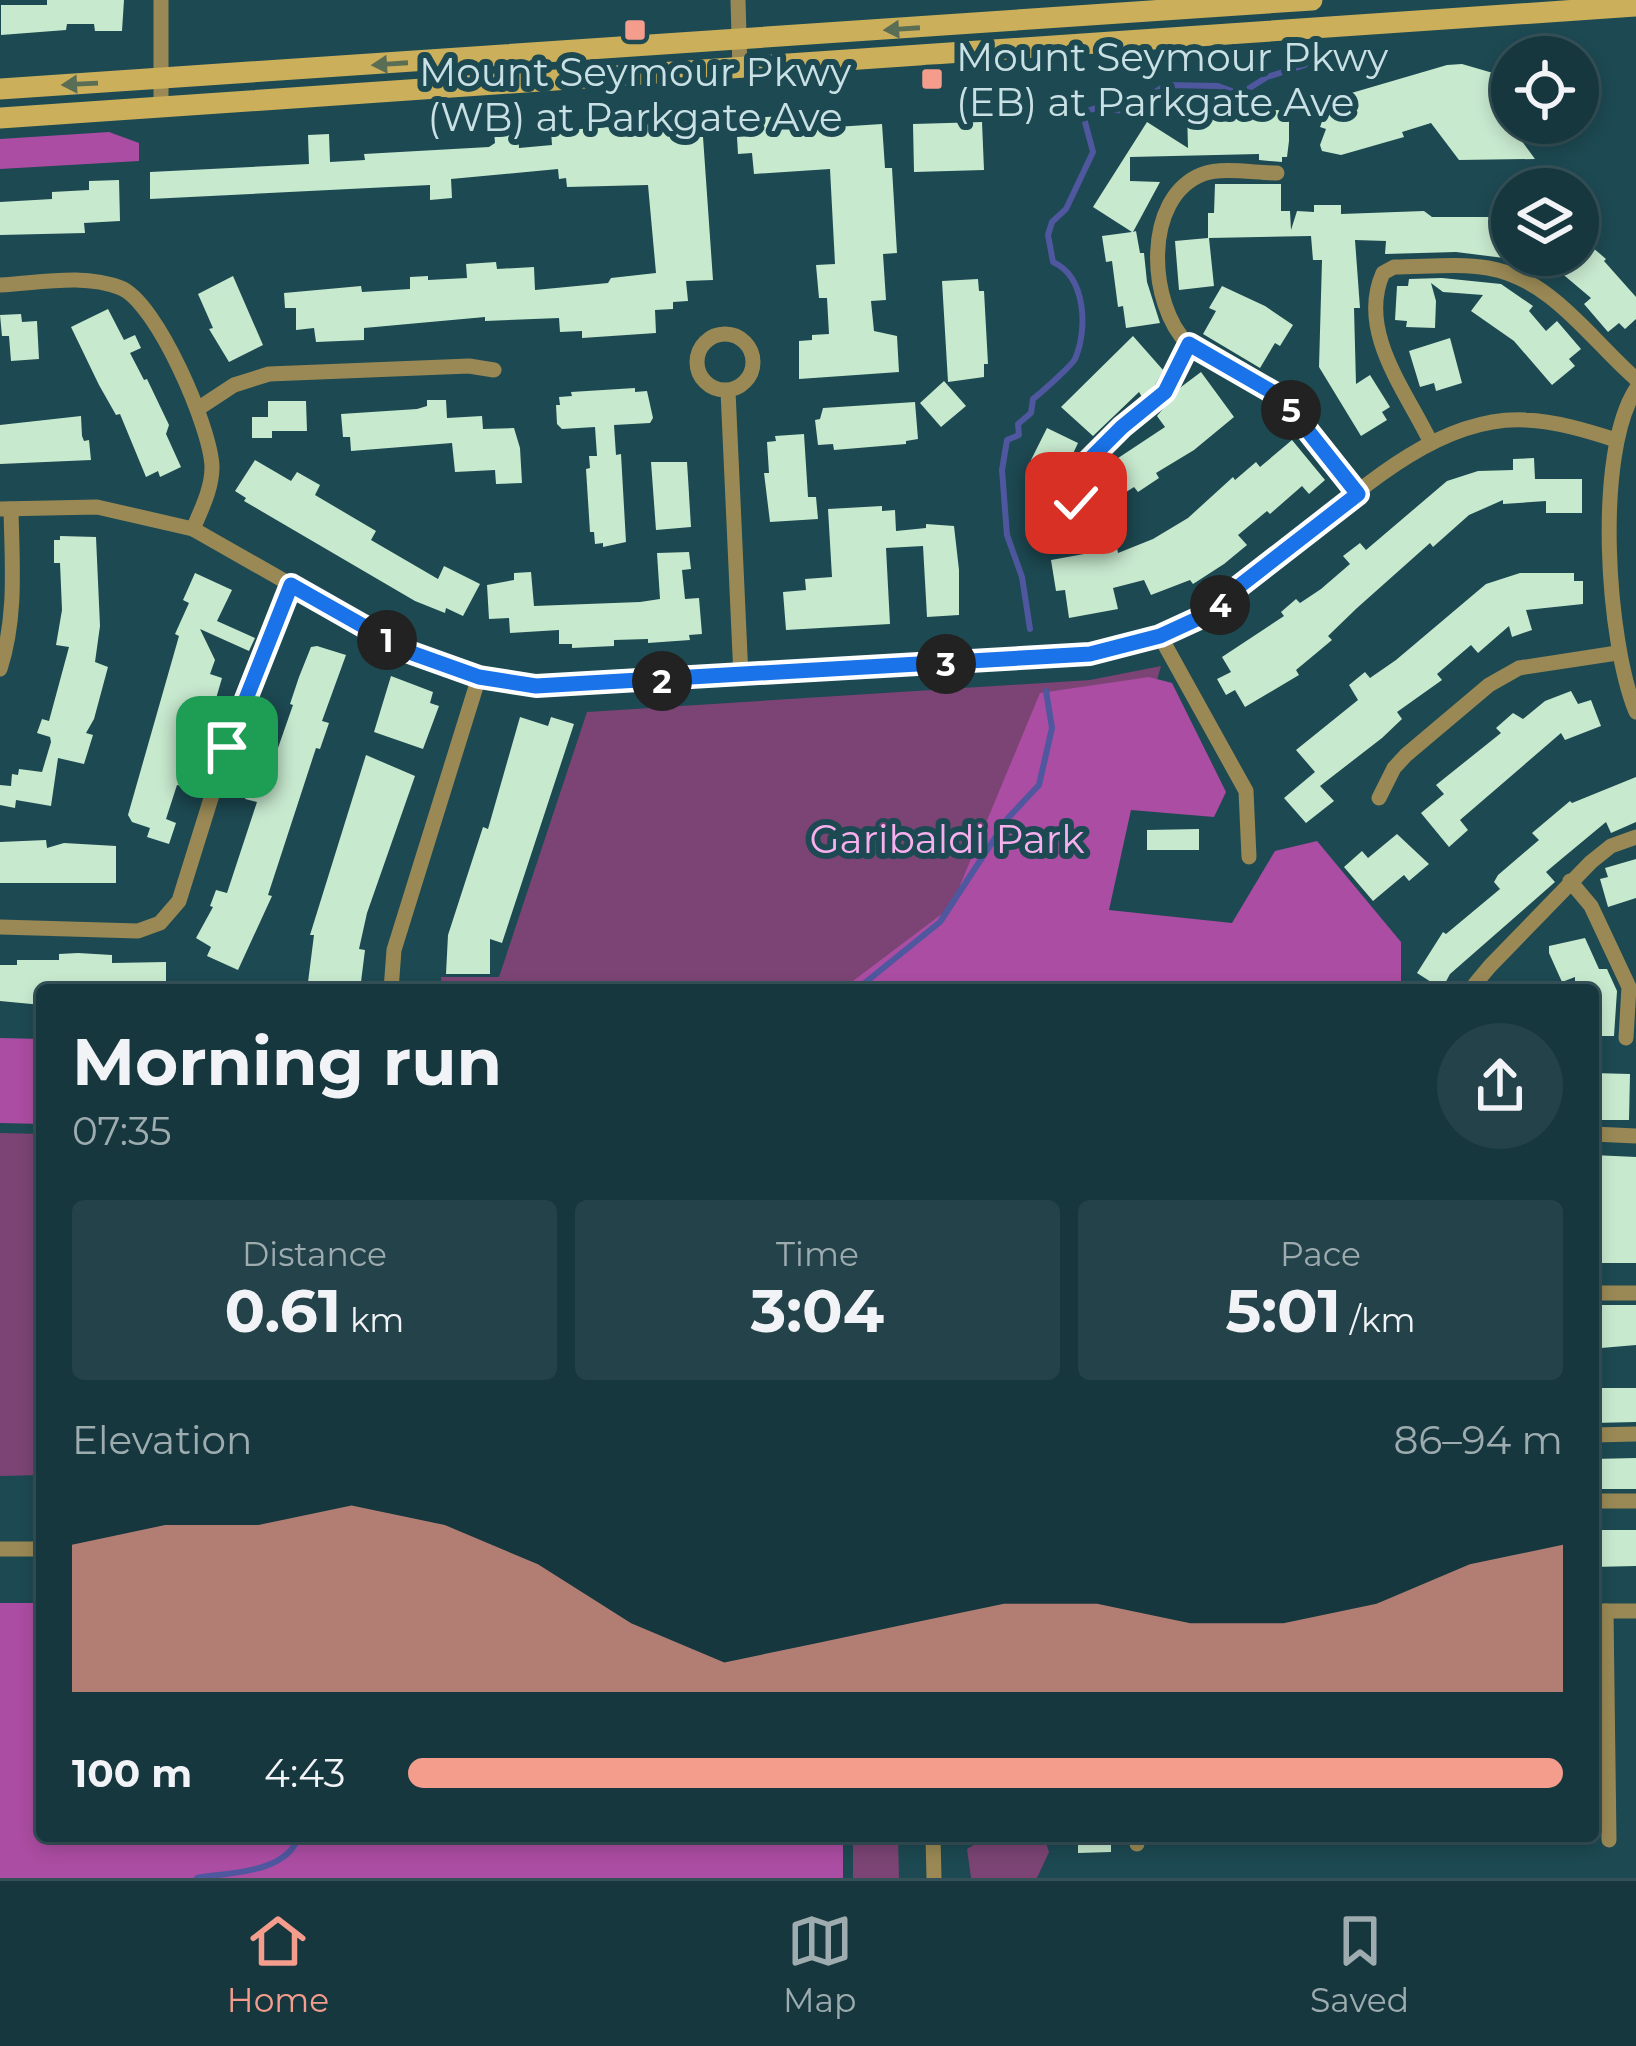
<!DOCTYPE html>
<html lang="en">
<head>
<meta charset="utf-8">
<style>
  :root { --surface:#16373e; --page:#234249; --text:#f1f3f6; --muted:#9eacb0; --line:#355158; --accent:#f49d8c }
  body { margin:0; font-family:Montserrat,sans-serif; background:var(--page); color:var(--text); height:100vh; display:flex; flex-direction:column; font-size:45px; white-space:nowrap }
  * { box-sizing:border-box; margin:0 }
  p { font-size:39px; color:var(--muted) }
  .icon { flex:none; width:66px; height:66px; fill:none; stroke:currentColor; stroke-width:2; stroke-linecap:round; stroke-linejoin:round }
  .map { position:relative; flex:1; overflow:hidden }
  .panel { position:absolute; left:36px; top:984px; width:1563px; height:858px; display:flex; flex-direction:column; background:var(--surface); border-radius:12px; box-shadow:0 6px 18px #0003,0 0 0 3px var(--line) }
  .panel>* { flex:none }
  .fabs { position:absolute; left:1491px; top:36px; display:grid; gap:24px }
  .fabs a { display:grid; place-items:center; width:108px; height:108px; border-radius:50%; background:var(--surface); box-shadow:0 6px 18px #0003,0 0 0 3px var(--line); font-size:60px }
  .pin { position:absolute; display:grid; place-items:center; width:102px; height:102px; color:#fff; margin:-51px; border-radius:24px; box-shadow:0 6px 18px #0006 }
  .km { position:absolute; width:60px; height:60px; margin:-30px; border-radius:50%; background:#222; color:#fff; font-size:33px; line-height:60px; text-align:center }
  .round { display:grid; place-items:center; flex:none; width:126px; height:126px; border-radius:63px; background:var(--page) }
  .headline { display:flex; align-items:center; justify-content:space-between; height:204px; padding:0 36px }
  h1 { font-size:66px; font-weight:700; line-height:90px }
  .stats { display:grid; grid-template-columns:repeat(3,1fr); gap:18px; height:204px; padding:12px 36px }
  .stats div { display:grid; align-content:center; border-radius:12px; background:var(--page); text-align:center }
  .stats b { font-size:60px; font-weight:700 }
  .stats small { font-size:33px; font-weight:400 }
  .stats p { font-size:33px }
  .chart { height:336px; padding:24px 36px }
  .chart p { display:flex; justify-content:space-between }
  .chart svg { width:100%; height:216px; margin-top:12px; fill:var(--accent); opacity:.7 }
  ul { padding:0 36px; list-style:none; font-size:39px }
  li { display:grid; grid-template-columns:192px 144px 1fr; align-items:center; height:90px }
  li i { height:30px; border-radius:15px; background:var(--accent) }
  .dock { display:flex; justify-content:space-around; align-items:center; height:168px; border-top:3px solid var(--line); background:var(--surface); font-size:33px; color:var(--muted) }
  .dock a { display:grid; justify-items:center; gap:6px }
  .dock .on { color:var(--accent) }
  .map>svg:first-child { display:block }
  .green { fill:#7b4474 }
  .forest { fill:#ab4da2 }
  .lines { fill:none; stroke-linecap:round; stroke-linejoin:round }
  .stream { stroke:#4f579f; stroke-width:6 }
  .building { fill:#c7e9ce }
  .minor { stroke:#9a8955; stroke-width:15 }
  .secondary { stroke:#cbaf5a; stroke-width:21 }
  .oneway { fill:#5a6d55 }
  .route-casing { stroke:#fff; stroke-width:24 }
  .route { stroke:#1a73e8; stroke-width:15 }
  .poi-dot { fill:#f49d8c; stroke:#1d4952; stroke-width:4.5 }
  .labels { text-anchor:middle; stroke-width:12; stroke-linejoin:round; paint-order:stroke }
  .poi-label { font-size:39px; fill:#c9e0e4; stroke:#1d4952; text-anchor:start }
  .park-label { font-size:39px; fill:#f7afed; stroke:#1d4952 }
</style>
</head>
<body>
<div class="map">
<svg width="1636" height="1878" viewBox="0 0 1636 1878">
  <rect width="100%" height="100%" fill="#1d4952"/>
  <g class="green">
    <path d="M1161,666L1083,940V990H442L441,977H499L587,712L1090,680Z"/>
    <path d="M0,1133L42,1134V1475L0,1476Z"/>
    <path d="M853,1836H898L899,1878H853Z"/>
    <path d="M1044,1837L1049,1852L1037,1878H971L967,1849L984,1839Z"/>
  </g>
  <g class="forest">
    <path d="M109,132L139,143V161L0,169V139Z"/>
    <path d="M1149,677L1172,683L1226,792L1214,817L1131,810L1109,910L1232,923L1275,851L1317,841L1401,942V990H841L951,907L1040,693Z"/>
    <path d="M0,1038L42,1039V1124L0,1123Z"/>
    <path d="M0,1603H42V1836H843V1878H0Z"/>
  </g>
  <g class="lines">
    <g class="stream">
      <path d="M1030,629L1022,577L1007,535L1002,470L1007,440L1019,435L1018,424L1031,413L1033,399C1041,393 1072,365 1075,359C1088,329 1086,277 1053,262L1048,235L1052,222L1066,209L1093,152L1084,118L1087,111L1096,108L1125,111L1166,85L1218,86L1240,94L1267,77L1305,65"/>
      <path d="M856,990L940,922L1008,818L1039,785L1052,728L1046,691"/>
      <path d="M197,1878C230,1872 286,1874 299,1836"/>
    </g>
  </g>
  <g class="building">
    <path d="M47,0H124L122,31H95L94,24H67L66,30L1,35V5H47Z"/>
    <path d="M1462,64L1493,73L1512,98V123H1529L1516,133L1535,159L1459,160L1431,123L1402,132L1404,137L1341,155L1322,151L1320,145L1326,129L1320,127L1327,108L1350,101L1348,94L1447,65Z"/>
    <path d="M1289,110V141L1287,157H1282V162L1259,160V154L1130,157V181L1160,182L1133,232L1136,231L1140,253H1144L1147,282L1160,323L1126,328L1123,306L1118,307L1112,261L1106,262L1102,236L1132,232L1093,207L1147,122L1188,148L1187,112Z"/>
    <path d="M820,114V128L882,124L885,168H892L897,253L883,254L886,300L871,301L874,331L897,336L899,372L799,379V341L812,340V335L829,334L827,298H819L816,265L835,264L830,169L754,174L752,153L738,154L737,137L751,136L750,118Z"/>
    <path d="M698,121L700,137H703L713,280L686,281L688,301L673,302V309L655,310L656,333L582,338V331L560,332L559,318L485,321V317L364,328V340L316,342L314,328L296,330V308H285L284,293L361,286L362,292L410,289V277L428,276V280L467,278L466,264L496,262L497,269L534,267L535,290L608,283L611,278L656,273L648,185L567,187L566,178L559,179L558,169L451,179L452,198L430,200V185L150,199V172L309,164L308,135L329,134L330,162L365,160L364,154L489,147L495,143L494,131L518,130L519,148L552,145L551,131Z"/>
    <path d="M982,122L984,170L914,172L913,124Z"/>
    <path d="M119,180L120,221L84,223L85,233L0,235V202L52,199V192L89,190V181Z"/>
    <path d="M1215,184H1281V211H1290L1291,230L1297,211L1314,212V205H1341V214L1424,211L1432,217H1512V259L1456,252L1385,254L1386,241L1355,240L1360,308H1354L1356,384L1370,375L1390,407L1382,412L1387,420L1361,436L1319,367L1322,260H1313L1311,236L1209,238L1214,286L1179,290L1175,241L1208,238V213H1214Z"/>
    <path d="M1578,235L1606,259L1604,261L1636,297V319L1625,329L1619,323L1608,332L1584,304L1591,298L1540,255H1578Z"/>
    <path d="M233,276L263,345L229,362L209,329L213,328L198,294Z"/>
    <path d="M1442,278L1501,284L1533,306L1529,311L1546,331L1557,321L1581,349L1569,359L1575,366L1552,385L1514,341L1471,311L1483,295L1443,292L1431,283L1436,301L1435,328L1406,327L1407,321L1395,320L1397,286H1408L1409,279Z"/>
    <path d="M978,279L979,291H984L988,364H984V377L948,382L942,281Z"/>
    <path d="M1222,286L1265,306L1293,325L1280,346L1275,343L1260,368L1203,334L1216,311L1209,308Z"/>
    <path d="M108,309L124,340L135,335L141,348L130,353L144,380L147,379L169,425L166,434L181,467L160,477L158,471L146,477L120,414L116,415L99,385L71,327Z"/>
    <path d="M21,314L22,322L37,321L39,359L11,361L9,336H2L0,315Z"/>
    <path d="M1133,336L1163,370L1155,385L1142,397L1139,392L1093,436L1061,407Z"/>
    <path d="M1450,338L1462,383L1436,391L1434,383L1420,387L1409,351Z"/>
    <path d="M1201,372L1234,417L1194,450L1156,473L1159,478L1138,492L1134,487L1115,499L1097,472L1165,427L1157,416L1181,387Z"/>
    <path d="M944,381L966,406L941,427L920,403Z"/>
    <path d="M635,388V392L647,391L653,418L650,423L614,425L616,455L621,454L626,542L603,547V543L595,544L594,532H590L586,469L590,468L589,456H597L595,427L562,429L557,424L556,405H560L559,397L572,396L571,392Z"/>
    <path d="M427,400H446L447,418L482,416L483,429L514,428L520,448L522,483L496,484L495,470L455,472L452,443L351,451L350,437H343L341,414L417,409L427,406Z"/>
    <path d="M268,401H306L307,431H272V438H252V417H268Z"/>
    <path d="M915,402L918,439L906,441V444L834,450L833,444L818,445L815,420L820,419L823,408Z"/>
    <path d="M81,416L82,436L84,441L89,440L91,460L0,464V425Z"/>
    <path d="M1047,428L1078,443L1063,475L1033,504L1030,479L1038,463L1031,460Z"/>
    <path d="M804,434L808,497H816L818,519L770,522L764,473H769L767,442L776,441L775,436Z"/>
    <path d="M1292,440L1325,480L1309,494L1302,486L1270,514L1267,511L1238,535L1247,545L1224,564L1193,584L1190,580L1151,595L1144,580L1113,588L1118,609L1069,618L1065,590L1056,591L1051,560L1117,548L1118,553L1153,539L1188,518L1233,477L1235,480L1256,462L1260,467Z"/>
    <path d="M1534,458L1535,479H1582V513H1546V501L1503,504V500L1469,515L1433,547L1430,543L1357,608L1328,636L1332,640L1296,670L1299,675L1245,707L1235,690L1226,695L1217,679L1231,672L1222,657L1284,616L1281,612L1296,599L1300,603L1321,589L1350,564L1343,556L1360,543L1366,550L1447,481L1478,471L1513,470V459Z"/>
    <path d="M255,460L291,481L297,472L320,485L315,495L376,531L371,540L438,579L444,566L480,584L463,616L446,608L445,613L415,601L244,501L246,498L235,491Z"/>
    <path d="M651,462H687L691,527L656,530Z"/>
    <path d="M1064,494L1072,528L1037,533L1035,513Z"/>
    <path d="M882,506V511L895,510L896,531L926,528V524L954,526L959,570V615L927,617L923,546L886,548L890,624L786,630L783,592L806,590L805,579L832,577L828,509Z"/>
    <path d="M60,536L96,537L100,626L95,662L108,667L94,719L86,733L93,735L84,764L58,758L51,806L16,800L15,808L0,805V785L11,786L12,774L18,775L19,769L42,772L51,742L50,737L37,733L42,719L49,721L69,647L56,645L62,610L60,563H54V540H60Z"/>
    <path d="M689,552L691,569L682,570L685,599L699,598L702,634L689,635L690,640L648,643V639L614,640V646L572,648V644H559V630L510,633L509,618L489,619L487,585L514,580V573L531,572L534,606L640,602L660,599L657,553Z"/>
    <path d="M195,573L232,590L217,621L255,638L249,651L200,629L215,660L210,674L222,678L208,726L196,722L182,767L188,768L182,786L177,785L166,819L176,823L169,844L147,837L150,828L132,822L128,815L179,636L175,634L189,603L183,600Z"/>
    <path d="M1520,573H1574V581H1583V604L1526,610L1532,630L1512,637L1509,626L1478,653L1471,645L1437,674L1442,680L1397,712L1402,719L1382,738L1320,786L1334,801L1306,823L1284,798L1315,772L1296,750L1358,700L1349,685L1365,672L1370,678L1396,660L1486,584Z"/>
    <path d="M317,646L346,655L322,721L329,723L320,749L316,748L268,895L272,896L238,970L207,956L211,947L196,938L213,907L210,906L216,890L227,893L257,802L245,799L250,785L262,788L265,785L293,705L290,704L299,677L311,647Z"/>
    <path d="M391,676L433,692L430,703L439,706L423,749L374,732Z"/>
    <path d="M1571,691L1578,704L1591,700L1601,726L1565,740L1561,733L1460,820L1468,830L1449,847L1421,813L1444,794L1436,785L1501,733L1496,728L1513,713L1523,719L1545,701Z"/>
    <path d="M520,717L548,726L551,717L574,724L502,943L490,939V974H446L448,935L483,827L488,829Z"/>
    <path d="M366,755L415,776L367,913L359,949L365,950L360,990H307L314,935H310Z"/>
    <path d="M1636,777V822L1611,833L1606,822L1559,861L1546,872L1555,882L1450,974L1442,989L1417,973L1443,932L1446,934L1500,889L1494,882L1498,875L1539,840L1532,833L1570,801L1572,803Z"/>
    <path d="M1199,829V850H1147V830Z"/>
    <path d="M1397,834L1429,864L1409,881L1404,875L1373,901L1344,867L1362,851L1368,858Z"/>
    <path d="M46,840L47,848L64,843L116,846V883H0V842Z"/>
    <path d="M1636,859V898L1608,907L1600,879L1608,877L1605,868Z"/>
    <path d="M1585,938L1599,969H1607L1617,991L1614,1036H1593V990H1575V977L1562,982L1549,953V946Z"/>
    <path d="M78,953L112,955V963L166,962V990H42V1005L0,1001V965H17V960H59V954Z"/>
    <path d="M1593,1073L1630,1074L1629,1120H1593Z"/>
    <path d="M1593,1155L1636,1157V1263H1593Z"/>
    <path d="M1593,1305H1636V1345L1601,1348V1344H1593Z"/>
    <path d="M1593,1388H1636V1422L1593,1423Z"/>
    <path d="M1636,1458V1489H1593V1459Z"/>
    <path d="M1593,1530H1636V1566L1593,1567Z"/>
    <path d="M1078,1836H1111V1852L1078,1853Z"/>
  </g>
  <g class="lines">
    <g class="minor">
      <path d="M738,0L740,70"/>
      <path d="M161,108V0"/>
      <path d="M1277,173C1255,173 1223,167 1203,174C1142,197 1148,305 1188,344C1209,363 1251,377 1276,394C1302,413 1337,468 1358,494"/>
      <path d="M0,285C39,283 84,273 121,288C157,303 211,428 212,467C212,489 201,510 193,529"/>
      <circle cx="725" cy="362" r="28"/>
      <path d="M1636,389C1594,454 1607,642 1636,712"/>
      <path d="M728,391L741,677"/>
      <path d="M199,408L234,385L269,374L469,366L494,370"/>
      <path d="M1430,441C1406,391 1357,331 1383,273L1394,267C1425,267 1458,263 1488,268C1552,279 1590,339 1636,379"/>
      <path d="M1075,503L1077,472L1165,392L1189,345"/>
      <path d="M0,509L97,507L193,529L409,652L479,677L536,686L614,683L1090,654C1129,644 1168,636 1203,615C1299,557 1407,413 1526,420C1555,421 1588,431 1616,440"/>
      <path d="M1160,636L1246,791L1249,857"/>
      <path d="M0,669C17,616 12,563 11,509"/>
      <path d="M1379,798L1394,768L1406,755L1489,685L1519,668L1617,653"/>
      <path d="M1570,881L1591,906L1629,987L1626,1038"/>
      <path d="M0,927L138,931L160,923L179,901L227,747L291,585"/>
      <path d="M391,990L394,950L479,677"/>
      <path d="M1475,990V984L1490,966L1591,862L1611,846L1636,837"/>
      <path d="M1593,1134L1636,1136"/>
      <path d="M1593,1293H1636"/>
      <path d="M1593,1435L1636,1434"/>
      <path d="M1593,1501H1636"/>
      <path d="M0,1549H42"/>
      <path d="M1593,1611H1636"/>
      <path d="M1606,1611L1609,1840"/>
      <path d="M933,1836L934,1878"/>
      <path d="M1137,1836V1844"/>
    </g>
    <g class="secondary">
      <path d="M0,89L1312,0"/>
      <path d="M0,118L1636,6"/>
    </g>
  </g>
  <defs><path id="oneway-solid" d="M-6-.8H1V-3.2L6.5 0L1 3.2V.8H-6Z" transform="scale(3)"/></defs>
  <g class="oneway">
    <use href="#oneway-solid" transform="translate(902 29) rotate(176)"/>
    <use href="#oneway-solid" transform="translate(390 64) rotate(176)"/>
    <use href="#oneway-solid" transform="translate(80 84) rotate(177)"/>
  </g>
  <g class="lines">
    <g class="route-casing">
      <path id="route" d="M227,747L291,585L409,652L479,677L536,686L1090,654L1160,636L1197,619L1358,494L1281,397L1189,344L1165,392L1122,427L1077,472L1076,503"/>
    </g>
    <use href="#route" class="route"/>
  </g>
  <g class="poi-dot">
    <rect x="623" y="18" width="24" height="24" rx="6"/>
    <rect x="920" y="67" width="24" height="24" rx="6"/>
  </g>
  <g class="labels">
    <g class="poi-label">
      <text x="956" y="71">Mount Seymour Pkwy<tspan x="956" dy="45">(EB) at Parkgate Ave</tspan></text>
      <text x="635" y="86" text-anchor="middle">Mount Seymour Pkwy<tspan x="635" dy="45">(WB) at Parkgate Ave</tspan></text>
    </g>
    <g class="park-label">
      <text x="947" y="853">Garibaldi Park</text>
    </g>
  </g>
</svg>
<div class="fabs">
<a><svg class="icon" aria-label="locate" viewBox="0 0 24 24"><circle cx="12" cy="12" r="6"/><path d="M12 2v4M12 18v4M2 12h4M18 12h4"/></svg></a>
<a><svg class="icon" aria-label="layers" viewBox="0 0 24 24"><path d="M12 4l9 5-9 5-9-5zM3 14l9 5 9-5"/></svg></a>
</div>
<div class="pin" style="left:227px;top:747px;background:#1e9e55"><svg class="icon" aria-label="arrive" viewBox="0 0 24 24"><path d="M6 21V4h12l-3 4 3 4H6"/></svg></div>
<div class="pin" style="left:1076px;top:503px;background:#d93025"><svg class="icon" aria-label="check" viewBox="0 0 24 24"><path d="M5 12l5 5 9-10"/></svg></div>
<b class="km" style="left:387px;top:640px">1</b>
<b class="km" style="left:662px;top:681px">2</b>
<b class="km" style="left:946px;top:664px">3</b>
<b class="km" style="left:1220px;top:605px">4</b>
<b class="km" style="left:1291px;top:410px">5</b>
<section class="panel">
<div class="headline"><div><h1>Morning run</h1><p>07:35</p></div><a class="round"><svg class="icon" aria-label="share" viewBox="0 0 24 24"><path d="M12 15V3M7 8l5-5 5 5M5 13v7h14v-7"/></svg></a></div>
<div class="stats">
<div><p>Distance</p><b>0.61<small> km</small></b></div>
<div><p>Time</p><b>3:04</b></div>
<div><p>Pace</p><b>5:01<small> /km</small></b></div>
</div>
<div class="chart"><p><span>Elevation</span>86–94 m</p>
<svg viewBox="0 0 160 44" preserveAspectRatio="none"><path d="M0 44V14L10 10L20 10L30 6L40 10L50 18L60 30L70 38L80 34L90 30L100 26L110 26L120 30L130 30L140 26L150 18L160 14V44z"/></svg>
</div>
<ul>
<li><b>100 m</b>4:43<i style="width:100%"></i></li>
</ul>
</section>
</div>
<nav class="dock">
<a class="on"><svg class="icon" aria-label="home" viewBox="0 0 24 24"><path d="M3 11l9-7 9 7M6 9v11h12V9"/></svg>Home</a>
<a><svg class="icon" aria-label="map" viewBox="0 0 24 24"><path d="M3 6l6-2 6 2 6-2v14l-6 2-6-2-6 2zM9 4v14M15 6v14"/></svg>Map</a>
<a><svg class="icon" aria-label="saved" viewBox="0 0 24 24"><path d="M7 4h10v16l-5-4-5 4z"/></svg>Saved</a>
</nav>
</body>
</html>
